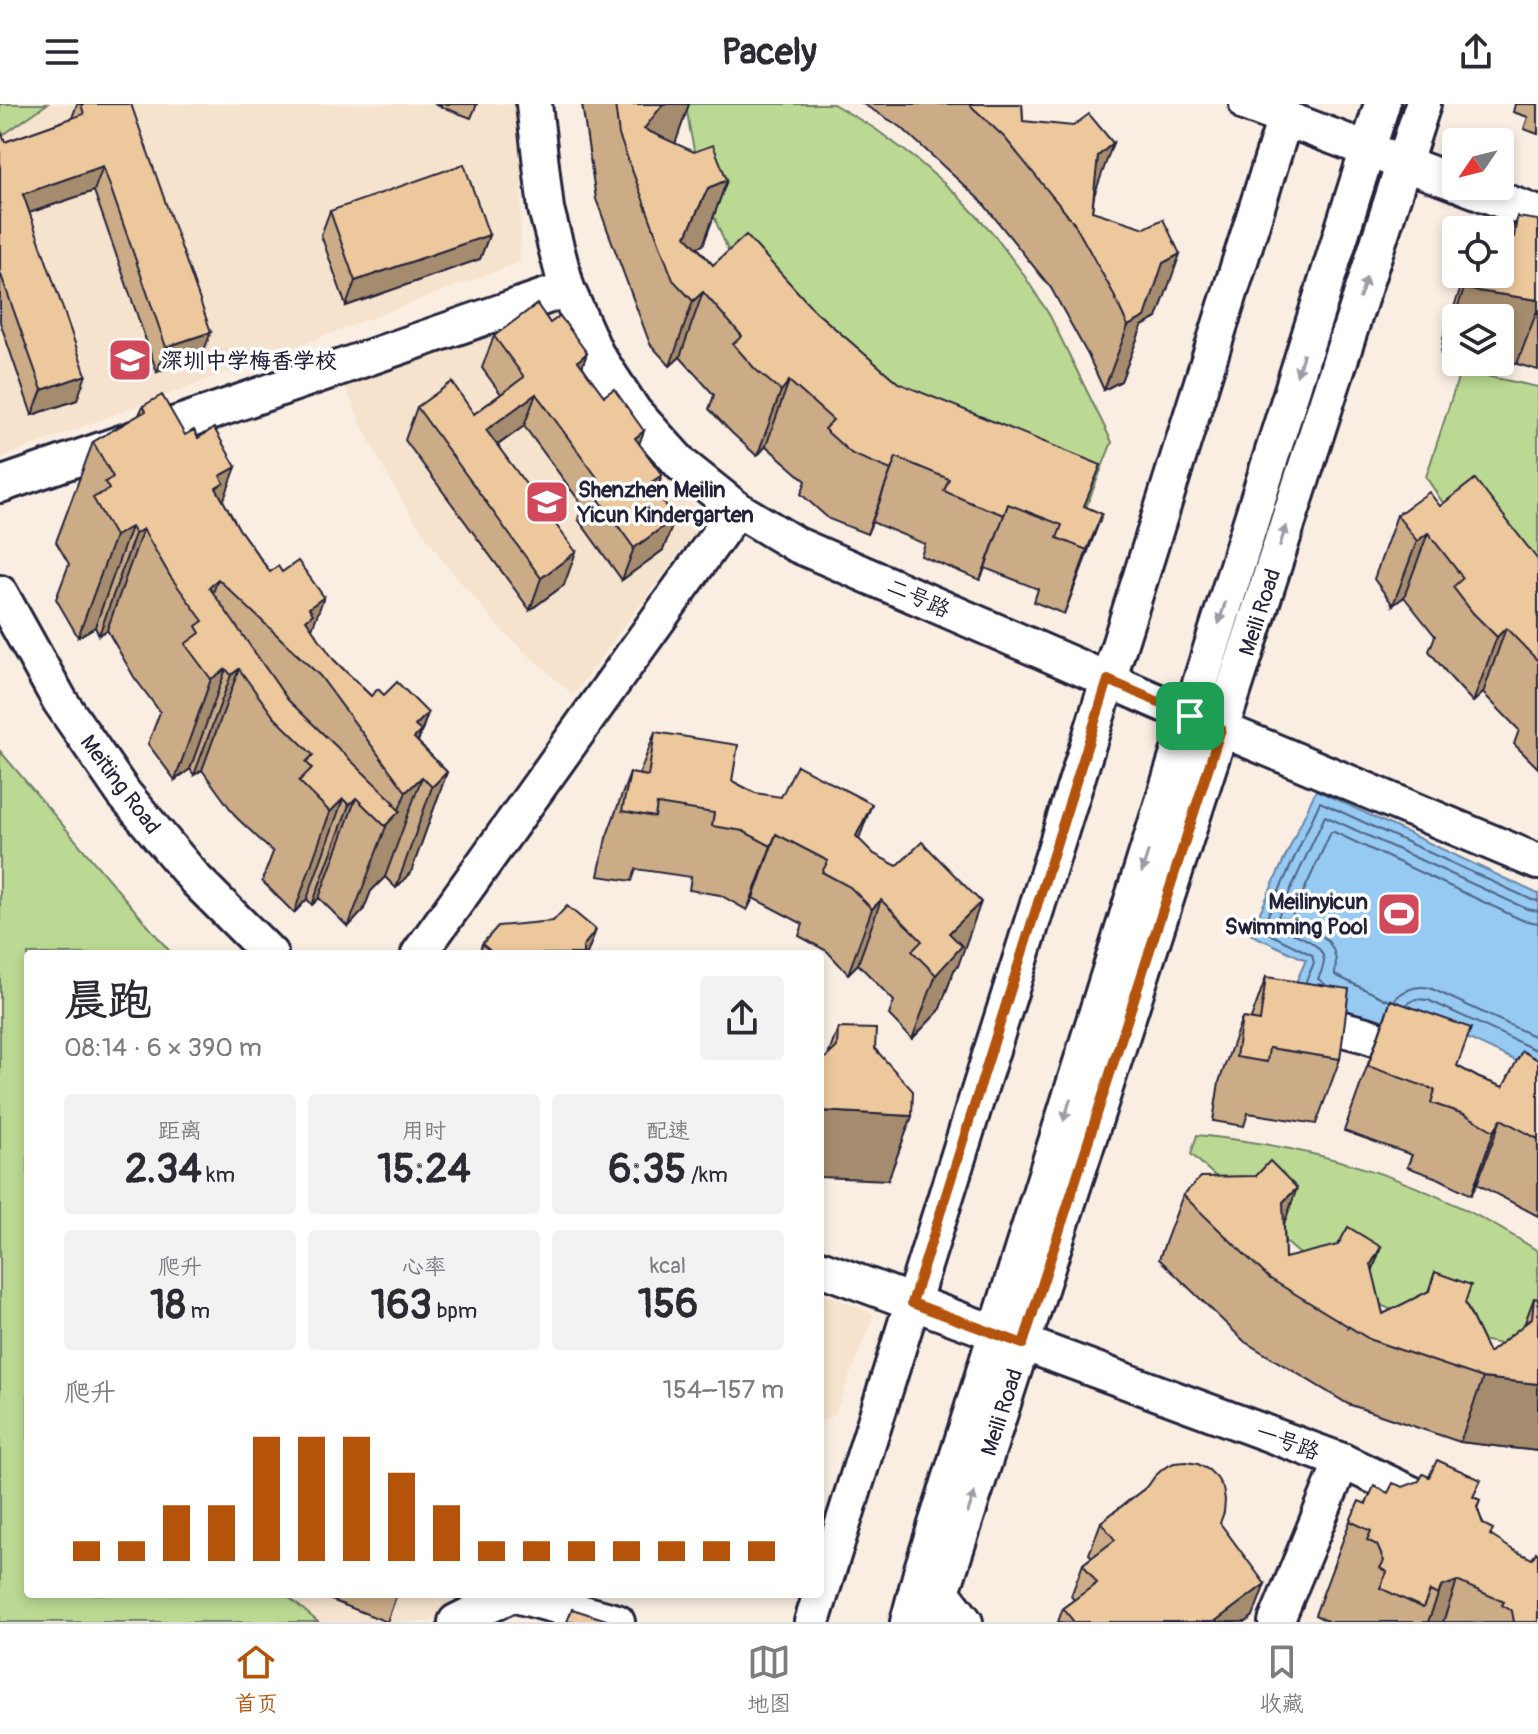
<!DOCTYPE html>
<html lang="zh">
<head>
<meta charset="utf-8">
<style>
  :root { --surface:#fff; --page:#f2f2f3; --text:#2b2b33; --muted:#7c7c81; --line:#e1e1e2; --accent:#b45309 }
  body { margin:0; font-family:Pangolin,"LXGW WenKai TC",sans-serif; background:var(--page); color:var(--text); height:100vh; display:flex; flex-direction:column; font-size:30px; white-space:nowrap }
  * { box-sizing:border-box; margin:0 }
  p { font-size:26px; color:var(--muted) }
  .icon { flex:none; width:44px; height:44px; fill:none; stroke:currentColor; stroke-width:2; stroke-linecap:round; stroke-linejoin:round }
  .map { position:relative; flex:1; overflow:hidden }
  .side { position:absolute; left:24px; top:846px; width:800px; height:648px; display:flex; flex-direction:column; background:var(--surface); border-radius:8px; box-shadow:0 4px 12px #0003 }
  .side>* { flex:none }
  .needle { width:52px; rotate:235deg }
  .fabs { position:absolute; left:1442px; top:24px; display:grid; gap:16px }
  .fabs a { display:grid; place-items:center; width:72px; height:72px; border-radius:8px; background:var(--surface); box-shadow:0 4px 12px #0003; font-size:40px }
  .pin { position:absolute; display:grid; place-items:center; width:68px; height:68px; color:#fff; margin:-34px; border-radius:16px; box-shadow:0 4px 12px #0006 }
  .round { display:grid; place-items:center; flex:none; width:84px; height:84px; border-radius:8px; background:var(--page) }
  .head { display:flex; align-items:center; justify-content:space-between; height:136px; padding:0 40px }
  h1 { font-size:44px; font-weight:800; line-height:60px }
  .metrics { display:grid; grid-template-columns:repeat(3,1fr); gap:12px; height:136px; padding:8px 40px }
  .metrics div { display:grid; align-content:center; border-radius:8px; background:var(--page); text-align:center }
  .metrics b { font-size:40px; font-weight:800 }
  .metrics small { font-size:22px; font-weight:400 }
  .metrics p { font-size:22px }
  .chart { height:224px; padding:16px 40px }
  .chart p { display:flex; justify-content:space-between }
  .chart svg { width:100%; height:144px; margin-top:8px; stroke:var(--accent); stroke-width:6 }
  header { display:flex; justify-content:space-between; align-items:center; height:104px; padding:0 40px; background:var(--surface); font-size:36px; font-weight:800 }
  .dock { display:flex; justify-content:space-around; align-items:center; height:112px; border-top:2px solid var(--line); background:var(--surface); font-size:22px; color:var(--muted) }
  .dock a { display:grid; justify-items:center; gap:4px }
  .dock .active { color:var(--accent) }
  .map>svg:first-child { display:block }
  .built { fill:#f6e3cd }
  .green { fill:#bbd992; stroke:#6e7e66; stroke-width:2 }
  .water { fill:#96caf3; stroke:#6887a9; stroke-width:2 }
  .lines { fill:none; stroke-linecap:round; stroke-linejoin:round }
  .shore { stroke:#506585; stroke-width:2 }
  .minor-casing { stroke:#22223b; stroke-width:40 }
  .minor { stroke:#fff; stroke-width:34 }
  .wall { fill:#ccac87; stroke:#22223b; stroke-width:2 }
  .shaded-wall { fill:#a68c6e; stroke:#22223b; stroke-width:2 }
  .building { fill:#edc89d; stroke:#22223b; stroke-width:2 }
  .oneway { fill:#9c9ca7 }
  .route-casing { stroke:#fff; stroke-width:16 }
  .route { stroke:#b45309; stroke-width:10 }
  .labels { text-anchor:middle; stroke-width:7; stroke-linejoin:round; paint-order:stroke }
  .poi-label { font-size:22px; font-weight:bold; fill:#22223b; stroke:#fff; text-anchor:start }
  .street-label { font-size:22px; fill:#22223b; stroke:#fff }
</style>
</head>
<body>
<header><svg class="icon" aria-label="menu" viewBox="0 0 24 24"><path d="M4 6h16M4 12h16M4 18h16"/></svg>Pacely<svg class="icon" aria-label="share" viewBox="0 0 24 24"><path d="M12 15V3M7 8l5-5 5 5M5 13v7h14v-7"/></svg></header>
<div class="map">
<svg width="1538" height="1518" viewBox="0 0 1538 1518">
  <rect width="100%" height="100%" fill="#faeee2"/>
  <filter id="ink" filterUnits="userSpaceOnUse"><feTurbulence type="fractalNoise" baseFrequency=".0125" numOctaves="2"/><feDisplacementMap in="SourceGraphic" scale="16" xChannelSelector="R" yChannelSelector="G"/><feConvolveMatrix kernelMatrix="1 2 1 2 8 2 1 2 1" color-interpolation-filters="sRGB"/></filter>
  <g filter="url(#ink)">
    <g class="built">
      <path d="M0,0H524L520,158L0,354Z"/>
      <path d="M550,205L567,245L641,354L673,384L707,412L573,591L503,528L442,456L413,414L387,371L364,326L344,279Z"/>
      <path d="M820,1188L874,1210L835,1310L820,1318Z"/>
      <path d="M285,1490H483L429,1518H318Z"/>
    </g>
    <g class="green">
      <path d="M0,0H47L0,33Z"/>
      <path d="M686,0H833L874,24L916,55L955,89L991,127L1022,168L1050,212L1112,338L1083,411L742,175C713,118 694,64 686,0Z"/>
      <path d="M1460,268L1486,272L1538,283V530L1493,475L1426,373Z"/>
      <path d="M0,647L172,850H28V1490H285L318,1518H0Z"/>
      <path d="M1197,1031C1326,1044 1428,1077 1538,1147V1246C1447,1234 1371,1206 1299,1149C1286,1139 1275,1127 1263,1116C1239,1094 1215,1072 1191,1050Z"/>
    </g>
    <path class="water" d="M1316,686L1538,790V967L1420,912L1408,938L1293,885L1306,856L1250,830Z"/>
    <g class="lines">
      <g class="shore">
        <path d="M1306,877L1314,859L1312,851L1264,827L1262,824L1320,698L1532,796L1538,797"/>
        <path d="M1325,880L1318,875C1321,869 1324,862 1324,856C1322,837 1291,829 1277,823L1275,819L1325,712L1527,805L1538,807"/>
        <path d="M1395,895C1405,885 1416,881 1430,884L1538,934"/>
        <path d="M1389,897L1335,871C1335,865 1337,858 1335,852C1331,829 1307,826 1291,815L1331,728H1334L1522,816L1538,819"/>
        <path d="M1407,900L1416,895L1428,896L1538,947"/>
      </g>
      <g class="minor-casing">
        <g id="minor">
          <path d="M534,0L546,105L567,185L596,250L634,308L682,361L737,405L795,440L1221,625L1538,758"/>
          <path d="M1247,0L1456,79"/>
          <path d="M1464,82L1538,110"/>
          <path d="M0,381L567,185"/>
          <path d="M0,489L60,597L124,690L196,776L270,850"/>
          <path d="M419,850L737,405"/>
          <path d="M1300,914L1366,931L1421,950"/>
          <path d="M820,1164L1342,1357L1433,1400"/>
          <path d="M931,1474L965,1518"/>
          <path d="M456,1518L512,1490L617,1518"/>
          <path d="M812,1518L1285,14"/>
          <path d="M908,1518L922,1465L1382,0"/>
          <path d="M930,1518L947,1473L1423,0"/>
          <path d="M1276,1518L1342,1357"/>
        </g>
      </g>
      <use href="#minor" class="minor"/>
    </g>
    <g class="wall">
      <path d="M77,0H131L202,252L157,268L94,87L29,109L77,296L32,311L0,218V25L5,38L72,14Z"/>
      <path d="M434,0H477L471,14Z"/>
      <path d="M582,0H689L675,39L727,76L703,141L697,143L713,161L816,208L898,279L1085,403L1102,410L1064,510L1034,498L1038,485L985,464L980,476L951,464L921,452L925,440L872,418L867,430L829,415L801,390L806,377L766,342L757,352L732,329L709,305L714,291L680,253L670,262L650,240L596,95Z"/>
      <path d="M863,0H1022L1023,17L1094,92L1092,107L1157,214L1142,222L1121,277L1104,286L1088,251L1051,184L982,98L901,23Z"/>
      <path d="M1515,0H1538V30L1524,25L1528,13L1513,8Z"/>
      <path d="M330,107L489,131L480,155L346,202L321,131Z"/>
      <path d="M1517,113L1538,196V266L1517,260L1500,258V214H1456V252L1441,250L1444,230L1466,170H1500L1508,137Z"/>
      <path d="M550,219L587,249L582,263L662,371L656,388L675,414L663,446L622,476L578,415L583,402L524,322L498,341L564,481L530,506L405,336L417,303L474,310L501,290L482,264L494,232Z"/>
      <path d="M143,302L223,397L239,425L334,556L371,592L384,591L428,609L418,638L447,668L411,768L396,784L385,773L371,787L363,807L348,823L319,794L312,801L307,795L294,809L262,777L273,748L237,714L202,666L194,671L190,665L175,676L148,640L160,608L134,573L107,526L99,531L95,523L78,533L56,495L69,460L56,438L93,338L139,311Z"/>
      <path d="M1440,402L1538,456V664L1514,640L1519,626L1483,589L1473,598L1450,573L1429,547L1435,532L1404,493L1393,501L1374,475L1397,411Z"/>
      <path d="M655,628L732,677L755,689L859,735L958,862L954,866L939,907L912,935L889,911L894,897L858,860L848,870L827,847L799,832L803,820L753,794L747,806L720,791L689,786L691,773L636,765L632,777L598,772L606,734L630,669L639,671Z"/>
      <path d="M482,840L587,850H479Z"/>
      <path d="M1266,873L1340,955L1316,1020L1248,1009L1244,1022L1213,1017L1219,978L1242,914L1251,915Z"/>
      <path d="M1391,896L1457,962L1479,974L1503,983L1538,956V1112L1477,1080L1471,1091L1440,1075L1407,1063L1412,1051L1344,1027Z"/>
      <path d="M838,924L875,945L912,1012L888,1076L828,952Z"/>
      <path d="M1183,1091L1284,1121L1285,1154L1381,1143L1372,1167L1383,1210L1428,1188L1435,1168L1465,1199L1489,1249L1524,1221L1534,1194L1538,1347L1460,1338L1348,1300L1245,1238L1159,1155Z"/>
      <path d="M1148,1382L1220,1420L1253,1512L1246,1518H1058L1063,1504L1074,1496L1071,1492L1083,1460L1092,1453L1089,1450L1101,1418Z"/>
      <path d="M1403,1383L1474,1393L1480,1396L1477,1404L1483,1420L1491,1431L1538,1518H1329L1315,1511L1350,1417L1366,1400L1388,1389Z"/>
      <path d="M316,1490H397L387,1518Z"/>
    </g>
    <g class="shaded-wall">
      <path d="M663,0H689L674,43L644,25Z"/>
      <path d="M1113,39L1090,103L1098,52Z"/>
      <path d="M103,62L94,87L14,114L23,90Z"/>
      <path d="M727,76L703,141L684,148L686,132L708,84Z"/>
      <path d="M489,131L480,155L346,202L355,177Z"/>
      <path d="M1180,150L1157,214L1142,222L1121,277L1104,286L1128,222L1163,159Z"/>
      <path d="M1464,185L1538,196V204L1517,260L1500,258V214H1456V252L1441,250Z"/>
      <path d="M703,188L680,253L670,262L693,197Z"/>
      <path d="M211,228L202,252L157,268L166,243Z"/>
      <path d="M587,249L575,282L578,257Z"/>
      <path d="M86,271L77,296L32,311L42,286Z"/>
      <path d="M789,277L766,342L757,352L781,287Z"/>
      <path d="M536,290L524,322L474,358L486,326Z"/>
      <path d="M644,327L632,360L635,334Z"/>
      <path d="M896,353L872,418L867,430L891,366Z"/>
      <path d="M236,363L199,463L192,467L220,372Z"/>
      <path d="M662,371L650,403V379Z"/>
      <path d="M1008,400L985,464L980,476Z"/>
      <path d="M1102,410L1078,474L1064,510L1087,446Z"/>
      <path d="M675,414L663,446L622,476L634,444Z"/>
      <path d="M131,423L95,523L78,533L115,432Z"/>
      <path d="M143,425L107,526L99,531L135,430Z"/>
      <path d="M1428,429L1404,493L1393,501L1417,437Z"/>
      <path d="M576,448L564,481L530,506L541,474Z"/>
      <path d="M218,475L203,517L209,483Z"/>
      <path d="M324,493L301,554L293,547L309,504Z"/>
      <path d="M1506,524L1483,589L1473,598L1497,533Z"/>
      <path d="M226,565L190,665L175,676L211,575Z"/>
      <path d="M239,565L202,666L194,671L231,571Z"/>
      <path d="M428,609L401,682L415,622Z"/>
      <path d="M447,668L411,768L396,784L432,683Z"/>
      <path d="M422,673L385,773L371,787L363,807L348,823L395,699L387,720L398,708L406,688Z"/>
      <path d="M356,694L319,794L312,801L349,701Z"/>
      <path d="M343,695L307,795L294,809L330,708Z"/>
      <path d="M872,700L848,764L856,732Z"/>
      <path d="M776,730L753,794L747,806L771,742Z"/>
      <path d="M881,796L858,860L848,870L872,805Z"/>
      <path d="M981,798L958,862L954,866L939,907L912,935L936,871L949,829Z"/>
      <path d="M596,826L587,850H580L583,842Z"/>
      <path d="M820,1007L912,1012L888,1076L820,1073Z"/>
      <path d="M1501,1015L1477,1080L1471,1091L1494,1027Z"/>
      <path d="M1297,1084L1274,1148L1283,1098Z"/>
      <path d="M1381,1143L1358,1207L1347,1225L1371,1160Z"/>
      <path d="M1483,1274L1538,1280V1347L1460,1338Z"/>
      <path d="M1480,1396L1450,1480L1457,1477L1443,1518H1428L1438,1491Z"/>
      <path d="M1265,1480L1253,1512L1246,1518H1214Z"/>
    </g>
    <g class="building">
      <path d="M81,0H131L211,228L166,243L103,62L23,90L86,271L42,286L0,168V25L5,38L84,10Z"/>
      <path d="M615,0H663L644,25L694,48L713,41L727,76L708,84L686,132L713,161L746,131L816,208L898,279L1101,361L1084,402L1102,410L1087,446L1057,434L1062,421L1008,400L1004,411L974,400L944,387L949,375L896,353L891,366L852,350L824,325L833,316L789,277L781,287L755,265L733,240L742,232L703,188L693,197L673,176L619,31Z"/>
      <path d="M969,0H1022L1023,17L1073,22L1089,10L1113,39L1098,52L1092,107L1145,124L1163,115L1180,150L1163,159L1145,213L1128,222L1112,187L1074,119L1005,34Z"/>
      <path d="M464,60L489,131L355,177L330,107Z"/>
      <path d="M1517,113L1538,116V196L1464,185L1467,170H1500V143L1514,133Z"/>
      <path d="M537,200L550,219L560,212L587,249L578,257L604,292L614,285L644,327L635,334L662,371L650,379L675,414L634,444L590,383L599,376L536,290L486,326L576,448L541,474L417,303L452,278L474,310L524,273L494,232Z"/>
      <path d="M162,291L185,331L194,326L198,334L214,324L236,363L220,372L224,379L216,384L239,425L270,468L278,462L282,468L298,457L324,493L309,504L313,510L306,516L334,556L371,592L378,585L384,591L397,578L428,609L415,622L421,627L414,634L447,668L432,683L422,673L406,688L320,572L218,475L209,483L288,596L395,699L393,700L400,707L385,722L356,694L349,701L343,695L330,708L299,677L312,664L306,658L313,651L274,613L239,565L231,571L226,565L211,575L185,540L200,529L196,522L203,517L170,472L143,425L135,430L131,423L115,432L93,394L109,385L105,378L113,373L93,338L146,307L143,302Z"/>
      <path d="M1475,375L1538,456V557L1506,524L1497,533L1473,509L1453,483L1463,474L1428,429L1417,437L1397,411L1429,388L1440,402Z"/>
      <path d="M655,628L738,641L732,677L755,689L781,693L797,661L872,700L856,732L874,750L897,762L922,738L981,798L949,829L962,842L936,871L912,847L922,837L881,796L872,805L850,783L822,768L828,757L776,730L771,742L743,727L712,722L714,709L657,700L655,713L622,707L630,669L648,672Z"/>
      <path d="M567,802L596,826L583,842V850H494L482,840L498,822L553,817Z"/>
      <path d="M1266,873L1349,885L1340,955L1269,944L1267,958L1236,953L1242,914L1260,917Z"/>
      <path d="M1391,896L1471,924L1457,962L1479,974L1503,983L1522,947L1538,956V1035L1501,1015L1494,1027L1464,1010L1431,999L1435,986L1368,962Z"/>
      <path d="M838,924L876,925L875,945L913,987L912,1012L820,1007V959L837,943Z"/>
      <path d="M1270,1057L1297,1084L1283,1098L1285,1154L1338,1141L1348,1123L1381,1143L1371,1160L1383,1210L1429,1187L1435,1168L1471,1181L1465,1199L1489,1249L1532,1214L1534,1194L1538,1195V1280L1483,1274L1371,1236L1269,1174L1183,1091L1201,1073L1256,1072Z"/>
      <path d="M1437,1356L1481,1376L1473,1393L1480,1396L1477,1403L1483,1420L1493,1425L1490,1431L1513,1446L1532,1455L1536,1448L1538,1450V1518H1514L1512,1507L1502,1501L1504,1498L1457,1477L1441,1483L1438,1491L1430,1487L1423,1504L1380,1484L1387,1468L1380,1464L1384,1457L1377,1441L1367,1436L1371,1427L1350,1417L1359,1397L1366,1400L1374,1382L1388,1389L1393,1379L1403,1383L1419,1377L1423,1370L1429,1373Z"/>
      <path d="M1186,1358L1198,1360L1209,1366L1217,1374L1223,1384L1225,1396L1224,1408L1220,1419L1265,1480L1214,1518H1074L1063,1504L1097,1479L1083,1460L1115,1436L1101,1418L1148,1382L1155,1372L1164,1364L1174,1359Z"/>
      <path d="M572,1505L613,1518H567Z"/>
    </g>
    <defs><path id="oneway-solid" d="M-6-.8H1V-3.2L6.5 0L1 3.2V.8H-6Z" transform="scale(2)"/></defs>
    <g class="oneway">
      <use href="#oneway-solid" transform="translate(1363 184) rotate(-72)"/>
      <use href="#oneway-solid" transform="translate(1300 261) rotate(107)"/>
      <use href="#oneway-solid" transform="translate(1283 432) rotate(-72)"/>
      <use href="#oneway-solid" transform="translate(1222 509) rotate(107)"/>
      <use href="#oneway-solid" transform="translate(1145 758) rotate(107)"/>
      <use href="#oneway-solid" transform="translate(1067 1006) rotate(107)"/>
      <use href="#oneway-solid" transform="translate(971 1399) rotate(-72)"/>
    </g>
  </g>
  <g class="lines" filter="url(#ink)">
    <g class="route-casing">
      <path id="route" d="M1108,576L1221,625L1023,1240L912,1199Z"/>
    </g>
    <use href="#route" class="route"/>
  </g>
  <defs>
    <g id="school-square" transform="scale(2.3)"><rect x="-9" y="-9" width="18" height="18" rx="4" fill="#d1495b" stroke="#fff"/><path d="M0-5L7-2L0 1L-7-2ZM-4 1L0 2.5L4 1V4Q0 6-4 4Z" fill="#fff"/></g>
    <g id="stadium-square" transform="scale(2.3)"><rect x="-9" y="-9" width="18" height="18" rx="4" fill="#d1495b" stroke="#fff"/><path d="M0-5a6.5 5 0 1 0 0 10a6.5 5 0 1 0 0-10ZM-3.5-1.8h7v3.6h-7Z" fill="#fff"/></g>
  </defs>
  <g fill-rule="evenodd">
    <use href="#school-square" x="130" y="256"/>
    <use href="#school-square" x="547" y="398"/>
    <use href="#stadium-square" x="1399" y="810"/>
  </g>
  <g class="labels">
    <g class="poi-label">
      <text x="161" y="264">深圳中学梅香学校</text>
      <text x="578" y="393">Shenzhen Meilin<tspan x="578" dy="25">Yicun Kindergarten</tspan></text>
      <text x="1368" y="805" text-anchor="end">Meilinyicun<tspan x="1368" dy="25">Swimming Pool</tspan></text>
    </g>
    <g class="street-label">
      <text transform="translate(919 493) rotate(24)" y="8">二号路</text>
      <text transform="translate(1259 508) rotate(-72)" y="8">Meili Road</text>
      <text transform="translate(121 680) rotate(53)" y="8">Meiting Road</text>
      <text transform="translate(1001 1308) rotate(-72)" y="8">Meili Road</text>
      <text transform="translate(1288 1337) rotate(20)" y="8">一号路</text>
    </g>
  </g>
</svg>
<div class="fabs">
<a><svg class="needle" viewBox="-14 -14 28 28"><path d="M0-13l5 13h-10z" fill="#e53935"/><path d="M0 13l5-13h-10z" fill="#7c7c81"/></svg></a>
<a><svg class="icon" aria-label="locate" viewBox="0 0 24 24"><circle cx="12" cy="12" r="6"/><path d="M12 2v4M12 18v4M2 12h4M18 12h4"/></svg></a>
<a><svg class="icon" aria-label="layers" viewBox="0 0 24 24"><path d="M12 4l9 5-9 5-9-5zM3 14l9 5 9-5"/></svg></a>
</div>
<div class="pin" style="left:1190px;top:612px;background:#1e9e55"><svg class="icon" aria-label="arrive" viewBox="0 0 24 24"><path d="M6 21V4h12l-3 4 3 4H6"/></svg></div>
<section class="side">
<div class="head"><div><h1>晨跑</h1><p>08:14 · 6 × 390 m</p></div><a class="round"><svg class="icon" aria-label="share" viewBox="0 0 24 24"><path d="M12 15V3M7 8l5-5 5 5M5 13v7h14v-7"/></svg></a></div>
<div class="metrics">
<div><p>距离</p><b>2.34<small> km</small></b></div>
<div><p>用时</p><b>15:24</b></div>
<div><p>配速</p><b>6:35<small> /km</small></b></div>
</div>
<div class="metrics">
<div><p>爬升</p><b>18<small> m</small></b></div>
<div><p>心率</p><b>163<small> bpm</small></b></div>
<div><p>kcal</p><b>156</b></div>
</div>
<div class="chart"><p><span>爬升</span>154–157 m</p>
<svg viewBox="0 0 160 44" preserveAspectRatio="none"><path d="M5 44V38M15 44V38M25 44V27M35 44V27M45 44V6M55 44V6M65 44V6M75 44V17M85 44V27M95 44V38M105 44V38M115 44V38M125 44V38M135 44V38M145 44V38M155 44V38"/></svg>
</div>
</section>
</div>
<nav class="dock">
<a class="active"><svg class="icon" aria-label="home" viewBox="0 0 24 24"><path d="M3 11l9-7 9 7M6 9v11h12V9"/></svg>首页</a>
<a><svg class="icon" aria-label="map" viewBox="0 0 24 24"><path d="M3 6l6-2 6 2 6-2v14l-6 2-6-2-6 2zM9 4v14M15 6v14"/></svg>地图</a>
<a><svg class="icon" aria-label="saved" viewBox="0 0 24 24"><path d="M7 4h10v16l-5-4-5 4z"/></svg>收藏</a>
</nav>
</body>
</html>
